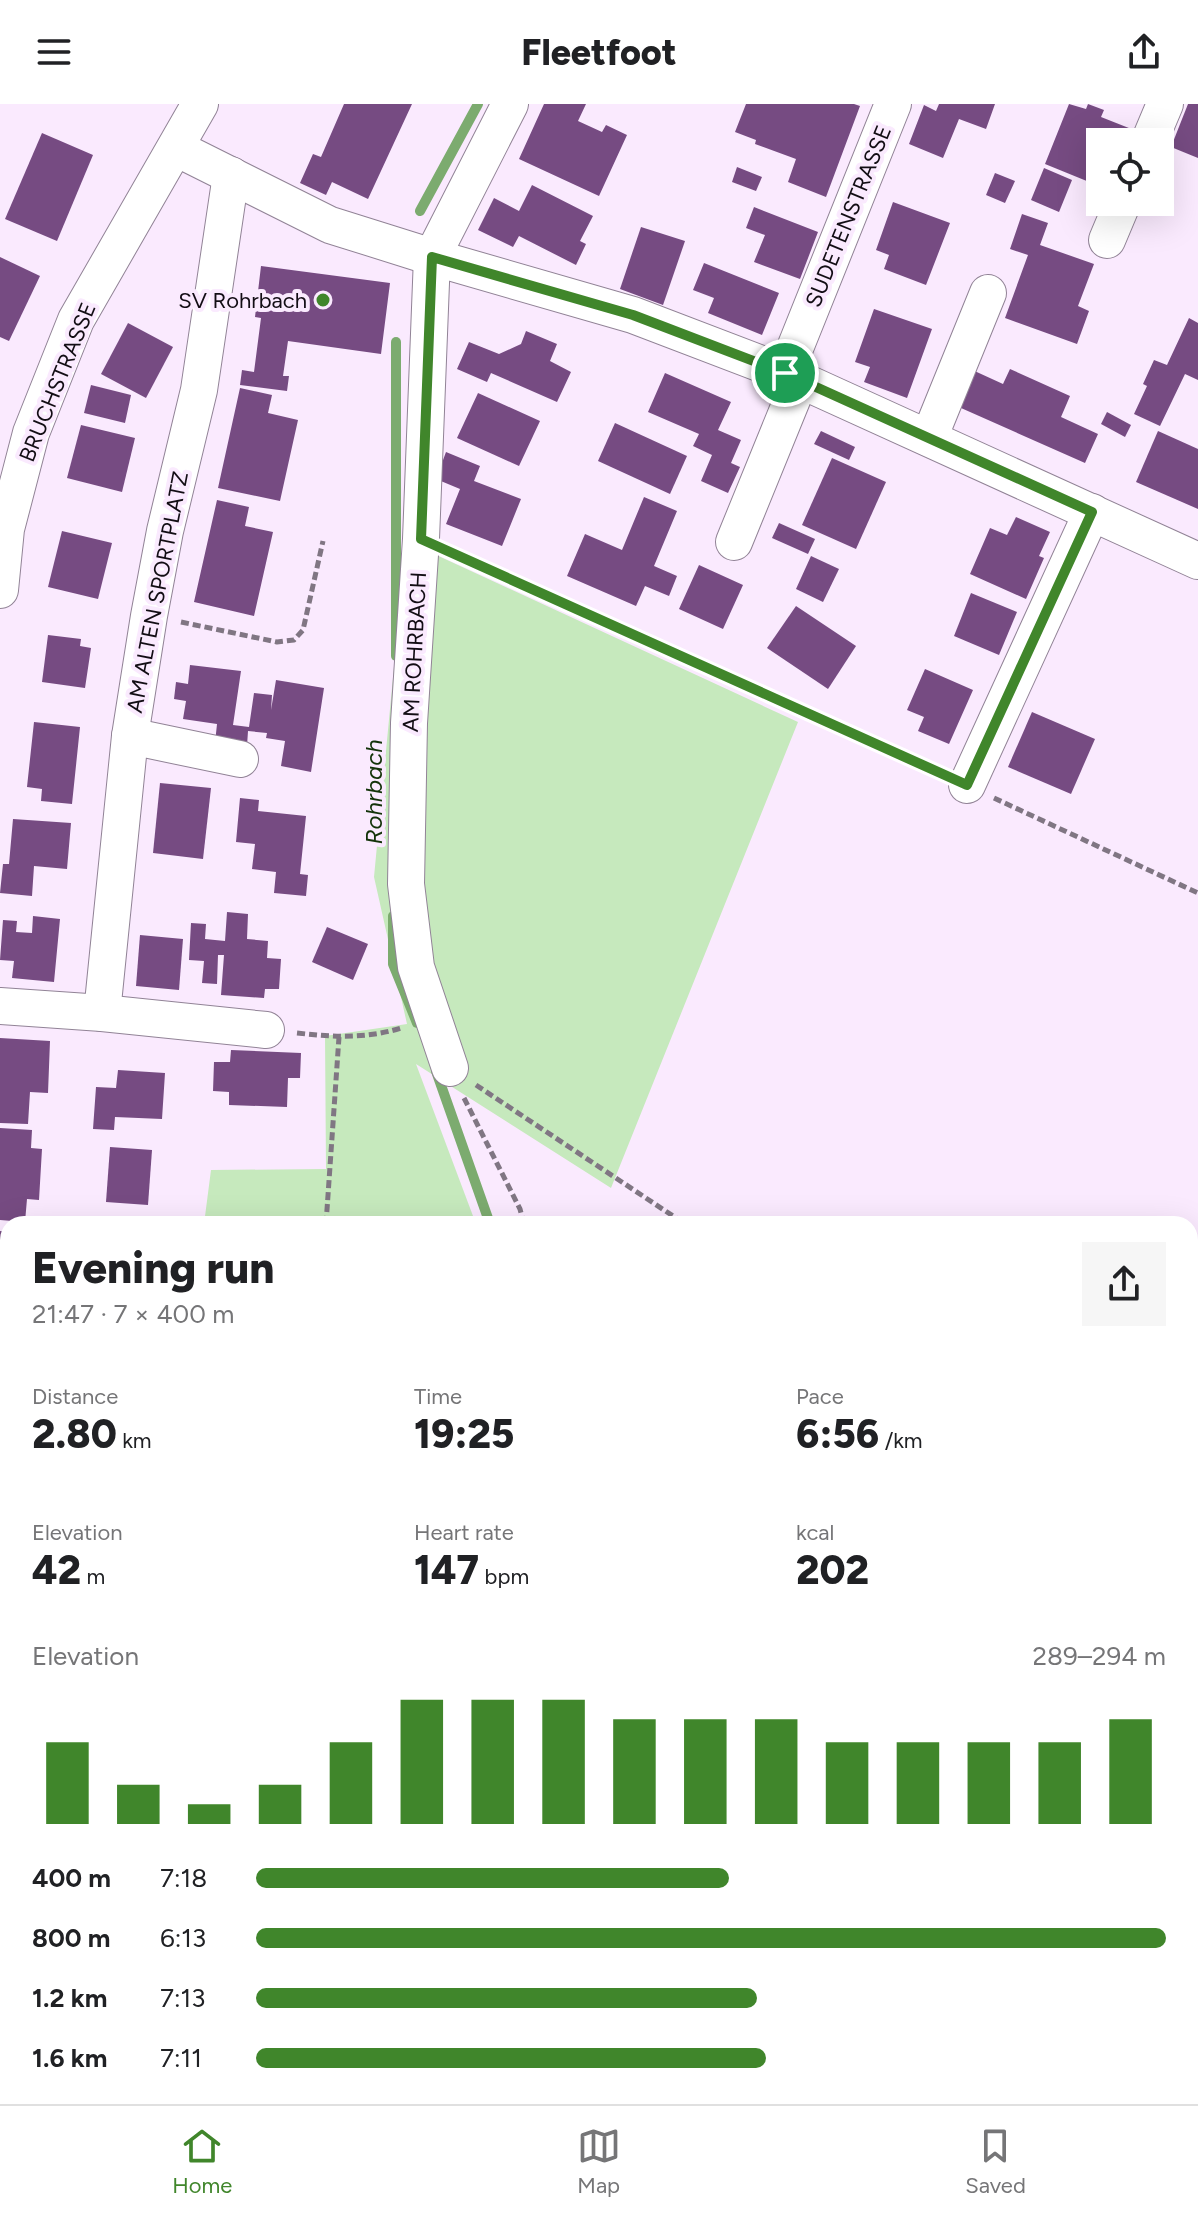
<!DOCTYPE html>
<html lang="en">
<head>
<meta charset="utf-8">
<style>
  :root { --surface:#fff; --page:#f6f6f6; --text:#202124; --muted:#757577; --line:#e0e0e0; --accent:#40862b }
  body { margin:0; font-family:Figtree,sans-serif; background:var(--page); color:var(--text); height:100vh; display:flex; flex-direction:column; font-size:30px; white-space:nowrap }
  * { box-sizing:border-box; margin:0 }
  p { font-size:26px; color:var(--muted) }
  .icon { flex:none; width:44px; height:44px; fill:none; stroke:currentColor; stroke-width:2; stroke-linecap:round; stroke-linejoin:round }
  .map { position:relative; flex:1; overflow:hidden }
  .side { position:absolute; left:0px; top:1112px; width:1198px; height:888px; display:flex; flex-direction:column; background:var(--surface); border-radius:24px 24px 0 0; box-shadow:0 8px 32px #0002 }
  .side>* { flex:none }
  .fabs { position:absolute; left:1086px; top:24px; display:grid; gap:16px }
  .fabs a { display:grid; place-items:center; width:88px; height:88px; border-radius:0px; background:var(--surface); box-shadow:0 8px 32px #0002; font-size:40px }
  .pin { position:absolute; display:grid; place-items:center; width:68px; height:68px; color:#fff; margin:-34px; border:4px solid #fff; border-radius:50%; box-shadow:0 2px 8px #0007 }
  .round { display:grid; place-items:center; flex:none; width:84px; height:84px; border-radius:0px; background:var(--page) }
  .summary { display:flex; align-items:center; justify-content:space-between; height:136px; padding:0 32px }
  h1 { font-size:44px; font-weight:800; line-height:60px }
  .stats { display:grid; grid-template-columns:repeat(3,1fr); gap:12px; height:136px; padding:8px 32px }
  .stats div { display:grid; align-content:center }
  .stats b { font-size:40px; font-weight:800 }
  .stats small { font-size:22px; font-weight:400 }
  .stats p { font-size:22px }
  .chart { height:224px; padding:16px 32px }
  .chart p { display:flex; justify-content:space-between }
  .chart svg { width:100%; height:144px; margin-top:8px; stroke:var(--accent); stroke-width:6 }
  ul { padding:0 32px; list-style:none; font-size:26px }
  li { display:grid; grid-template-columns:128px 96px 1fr; align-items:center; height:60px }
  li i { height:20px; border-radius:10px; background:var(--accent) }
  header { display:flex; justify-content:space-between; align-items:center; height:104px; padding:0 32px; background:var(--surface); font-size:36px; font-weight:800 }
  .tab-bar { display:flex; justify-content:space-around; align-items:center; height:112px; border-top:2px solid var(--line); background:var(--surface); font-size:22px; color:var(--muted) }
  .tab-bar a { display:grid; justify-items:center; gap:4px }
  .tab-bar .current { color:var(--accent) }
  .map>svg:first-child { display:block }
  .green { fill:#c6e9bd }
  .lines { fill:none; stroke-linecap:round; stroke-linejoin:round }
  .stream { stroke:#7cab6f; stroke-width:10 }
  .building { fill:#764b82 }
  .minor-casing { stroke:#918396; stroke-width:38 }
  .path { stroke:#807683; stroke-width:5; stroke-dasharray:8 4; stroke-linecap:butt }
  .minor { stroke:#fff; stroke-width:36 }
  .route-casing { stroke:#fff; stroke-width:16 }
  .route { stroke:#40862b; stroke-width:10 }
  .poi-dot { fill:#40862b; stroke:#faeafe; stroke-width:3 }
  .labels { text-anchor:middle; stroke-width:8; stroke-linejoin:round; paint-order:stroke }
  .street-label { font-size:22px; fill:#120d14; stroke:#faeafe }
  .poi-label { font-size:22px; fill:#120d14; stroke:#faeafe; text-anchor:end }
  .water-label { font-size:24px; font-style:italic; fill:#133309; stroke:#faeafe }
</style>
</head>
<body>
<header><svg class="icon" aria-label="menu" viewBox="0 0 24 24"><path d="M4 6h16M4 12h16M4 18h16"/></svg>Fleetfoot<svg class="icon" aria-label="share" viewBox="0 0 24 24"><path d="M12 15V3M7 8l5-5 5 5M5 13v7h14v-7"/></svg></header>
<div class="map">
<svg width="1198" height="2000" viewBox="0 0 1198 2000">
  <rect width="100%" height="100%" fill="#faeafe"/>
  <g class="green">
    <path d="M406,437L798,618L611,1084L416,960L476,1120H204L211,1066L326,1065L325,932L407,920L374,773Z"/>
    <path d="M0,1338L8,1340V1412L0,1409Z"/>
    <path d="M279,1992H1111L1125,2000H277Z"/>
  </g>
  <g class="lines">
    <g class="stream">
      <path d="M420,107L478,0"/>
      <path d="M396,552V238"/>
      <path d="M393,812V860L417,919"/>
      <path d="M436,967L490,1120"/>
      <path d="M287,2000V1992"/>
    </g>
  </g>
  <g class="building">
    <path d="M344,0H412L368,95L332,78L326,91L300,79L313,50L321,53Z"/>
    <path d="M544,0H586L578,17L602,28L606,21L627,31L599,92L519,55Z"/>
    <path d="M746,0H854L860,2L826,93L788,78L796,55L755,40L756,36L735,28Z"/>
    <path d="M939,0H995L986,25L959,15L943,54L909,40L924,1L936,7Z"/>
    <path d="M1069,0L1086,5L1088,0L1104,6L1101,13L1139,28L1135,38H1100L1099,82L1045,60Z"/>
    <path d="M1188,0H1198V54L1171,43Z"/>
    <path d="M42,29L93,51L57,137L5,115Z"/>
    <path d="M737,63L762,73L756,87L732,78Z"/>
    <path d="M1044,64L1072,76L1059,108L1031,96Z"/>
    <path d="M995,69L1015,77L1005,99L986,91Z"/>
    <path d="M532,81L593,112L580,137L586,140L576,161L519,132L513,143L478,126L494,94L519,107Z"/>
    <path d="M893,98L950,119L926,181L884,165L889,151L876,146Z"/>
    <path d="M754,103L818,128L800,175L754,158L765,131L746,124Z"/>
    <path d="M1022,110L1048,119L1040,141L1094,160L1078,202L1089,207L1077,240L1005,214L1028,151L1010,145Z"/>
    <path d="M641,123L685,137L663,201L620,185Z"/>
    <path d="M0,153L40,172L9,237L0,233Z"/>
    <path d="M704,159L779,189L762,231L708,209L714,194L693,186Z"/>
    <path d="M261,162L390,179L381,250L288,237L283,272H289L287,287L240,281L242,266L254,268L261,214L255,213Z"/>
    <path d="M874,205L932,225L907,294L864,278L870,263L855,258Z"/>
    <path d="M1189,214L1198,219V276L1185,270L1160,322L1134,310L1147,282L1143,280L1154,256L1167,261Z"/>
    <path d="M128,219L173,243L146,294L101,270Z"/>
    <path d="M526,227L557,240L550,257L571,268L557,298L491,269L487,278L457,265L469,238L499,250L521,240Z"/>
    <path d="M968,264L1003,280L1010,265L1070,292L1061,313L1098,330L1085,359L952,300Z"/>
    <path d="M665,269L731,298L718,326L741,336L731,359L740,363L728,389L701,377L712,351L693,342L699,330L648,308Z"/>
    <path d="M91,281L131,291L125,319L84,309Z"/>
    <path d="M240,284L272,291L268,309L298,316L280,397L218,384Z"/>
    <path d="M478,289L540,317L519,362L457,334Z"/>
    <path d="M1107,308L1131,321L1125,333L1101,320Z"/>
    <path d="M615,319L687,352L670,390L598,357Z"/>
    <path d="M81,321L135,334L122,388L67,374Z"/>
    <path d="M821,327L855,343L849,356L814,340Z"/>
    <path d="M1158,327L1198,345V405L1136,378Z"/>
    <path d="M446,348L480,362L474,377L521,395L502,442L446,420L460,385L436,375Z"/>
    <path d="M832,354L886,378L856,445L802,421Z"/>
    <path d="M644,393L677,407L654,462L677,472L669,492L645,482L636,502L567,472L585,430L622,446Z"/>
    <path d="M217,396L249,403L245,422L273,428L254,512L194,498Z"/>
    <path d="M1016,413L1050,428L1039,452L1044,454L1026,495L970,470L990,424L1007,431Z"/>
    <path d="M779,419L815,435L808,450L772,434Z"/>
    <path d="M62,427L112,439L98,495L48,483Z"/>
    <path d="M811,452L839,465L823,498L796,485Z"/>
    <path d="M699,461L743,481L723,525L679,505Z"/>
    <path d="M971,489L1017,508L999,551L954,532Z"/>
    <path d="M796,502L856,542L828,585L767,544Z"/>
    <path d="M48,531L81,535L80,542L91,544L85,584L42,578Z"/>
    <path d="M190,561L241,567L233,621L249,623L254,589L272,591L271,606L276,576L324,584L311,668L281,662L285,637L266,634L267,629L248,627L247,642L215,639L217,620L183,615L186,597L174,595L176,578L188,580Z"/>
    <path d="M925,565L973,586L949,640L918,627L924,613L907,606Z"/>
    <path d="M1032,608L1095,635L1071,690L1008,663Z"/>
    <path d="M34,618L80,623L72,700L41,697L42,685L27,683Z"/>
    <path d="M160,679L211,684L203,755L153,749Z"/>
    <path d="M240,694L259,696L258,707L306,712L300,770L308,771L306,792L274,789L276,768L252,765L255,740L236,738Z"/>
    <path d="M13,715L71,719L67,765L34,762L32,792L0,789L3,760H9Z"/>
    <path d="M227,808L248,810L247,835L268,837L267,854L281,855L279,885H265L264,894L221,891L224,851H218L217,880L202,879L204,857L189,856L191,819L206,820L205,835L225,837Z"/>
    <path d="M33,812L60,815L54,878L12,874L14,857L0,856L3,816L17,817L16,828L32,829Z"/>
    <path d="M327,823L368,840L353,876L312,858Z"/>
    <path d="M140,831L183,835L179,886L136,882Z"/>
    <path d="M0,934L50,937L48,989L30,988L28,1020L0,1019Z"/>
    <path d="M231,946L301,949L300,974H288L287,1003L229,1001V988L213,987L214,958H230Z"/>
    <path d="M118,966L165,969L162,1015L115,1013L114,1026L93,1025L96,983L116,984Z"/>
    <path d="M0,1024L32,1026L31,1044L42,1045L39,1096L27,1095L25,1118L0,1116Z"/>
    <path d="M110,1043L152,1046L148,1101L106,1098Z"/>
    <path d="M0,1127L8,1128V1187L0,1186Z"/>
    <path d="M0,1221L8,1223V1261L1,1288Z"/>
  </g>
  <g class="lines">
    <g class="minor-casing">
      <g id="minor">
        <path d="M1149,38L1165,0"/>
        <path d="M176,44L330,121L432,153L633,211L785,269L1198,457"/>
        <path d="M1107,136L1123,98"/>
        <path d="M785,269L893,0"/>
        <path d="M929,334L988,189"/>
        <path d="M734,438L800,276"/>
        <path d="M0,486L6,425L31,329L76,216L200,0"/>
        <path d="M130,632L240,655"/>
        <path d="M967,681L1092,408"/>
        <path d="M0,902L102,909L266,926"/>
        <path d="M102,909L130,632L149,512L165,427L199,286L231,71"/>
        <path d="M450,964L416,863L406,780L409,619L421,435L432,153L510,0"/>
        <path d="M894,2000C909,1987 930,1994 947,2000"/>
      </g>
    </g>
    <g class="path">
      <path d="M451,449L938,668"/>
      <path d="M181,518L277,538L294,536L303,526L323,437"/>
      <path d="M994,694L1198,789"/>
      <path d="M297,929C333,933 366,935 401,924"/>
      <path d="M476,981L685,1120"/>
      <path d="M464,994L520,1105L524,1120"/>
      <path d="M326,1120L339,933"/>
      <path d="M0,1373L8,1376"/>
      <path d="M1190,1427L1198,1409"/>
      <path d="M308,2000V1992"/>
    </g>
    <use href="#minor" class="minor"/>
  </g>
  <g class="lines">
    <g class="route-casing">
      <path id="route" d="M432,153L633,211L785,269L1092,408L967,681L421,435Z"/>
    </g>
    <use href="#route" class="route"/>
  </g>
  <circle class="poi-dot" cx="323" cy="196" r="8"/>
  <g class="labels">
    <g class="street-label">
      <text transform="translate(848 112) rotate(-68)" y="8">SUDETENSTRASSE</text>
      <text transform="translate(57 278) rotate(-68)" y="8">BRUCHSTRASSE</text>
      <text transform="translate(157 488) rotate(-79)" y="8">AM ALTEN SPORTPLATZ</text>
      <text transform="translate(414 548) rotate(-87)" y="8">AM ROHRBACH</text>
    </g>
    <g class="poi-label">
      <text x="307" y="204">SV Rohrbach</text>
    </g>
    <g class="water-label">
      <text transform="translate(374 688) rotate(-90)" y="8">Rohrbach</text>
    </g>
  </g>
</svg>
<div class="fabs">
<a><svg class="icon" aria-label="locate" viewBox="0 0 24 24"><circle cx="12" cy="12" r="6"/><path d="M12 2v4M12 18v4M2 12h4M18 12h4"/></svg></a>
</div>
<div class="pin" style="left:785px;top:269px;background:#1e9e55"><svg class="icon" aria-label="arrive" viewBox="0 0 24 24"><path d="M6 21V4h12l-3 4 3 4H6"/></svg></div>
<section class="side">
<div class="summary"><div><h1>Evening run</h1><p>21:47 · 7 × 400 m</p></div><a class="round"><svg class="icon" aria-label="share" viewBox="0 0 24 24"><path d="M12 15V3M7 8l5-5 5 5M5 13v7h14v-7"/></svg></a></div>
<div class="stats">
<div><p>Distance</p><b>2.80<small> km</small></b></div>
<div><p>Time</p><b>19:25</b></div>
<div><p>Pace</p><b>6:56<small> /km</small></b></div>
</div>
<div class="stats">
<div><p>Elevation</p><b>42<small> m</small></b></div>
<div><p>Heart rate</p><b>147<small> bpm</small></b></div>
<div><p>kcal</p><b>202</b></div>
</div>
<div class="chart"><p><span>Elevation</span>289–294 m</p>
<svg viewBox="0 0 160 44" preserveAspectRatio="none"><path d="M5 44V19M15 44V32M25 44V38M35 44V32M45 44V19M55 44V6M65 44V6M75 44V6M85 44V12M95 44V12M105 44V12M115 44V19M125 44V19M135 44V19M145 44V19M155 44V12"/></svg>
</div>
<ul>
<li><b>400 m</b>7:18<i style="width:52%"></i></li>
<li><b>800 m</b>6:13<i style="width:100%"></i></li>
<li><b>1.2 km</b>7:13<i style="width:55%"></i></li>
<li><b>1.6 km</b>7:11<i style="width:56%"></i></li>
</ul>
</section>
</div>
<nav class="tab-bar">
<a class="current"><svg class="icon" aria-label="home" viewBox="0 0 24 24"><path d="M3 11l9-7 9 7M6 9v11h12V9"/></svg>Home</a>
<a><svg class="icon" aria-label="map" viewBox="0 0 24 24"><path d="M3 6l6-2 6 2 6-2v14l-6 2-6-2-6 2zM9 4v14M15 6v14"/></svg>Map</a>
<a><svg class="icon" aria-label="saved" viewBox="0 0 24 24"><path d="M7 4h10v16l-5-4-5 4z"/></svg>Saved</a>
</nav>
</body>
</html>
